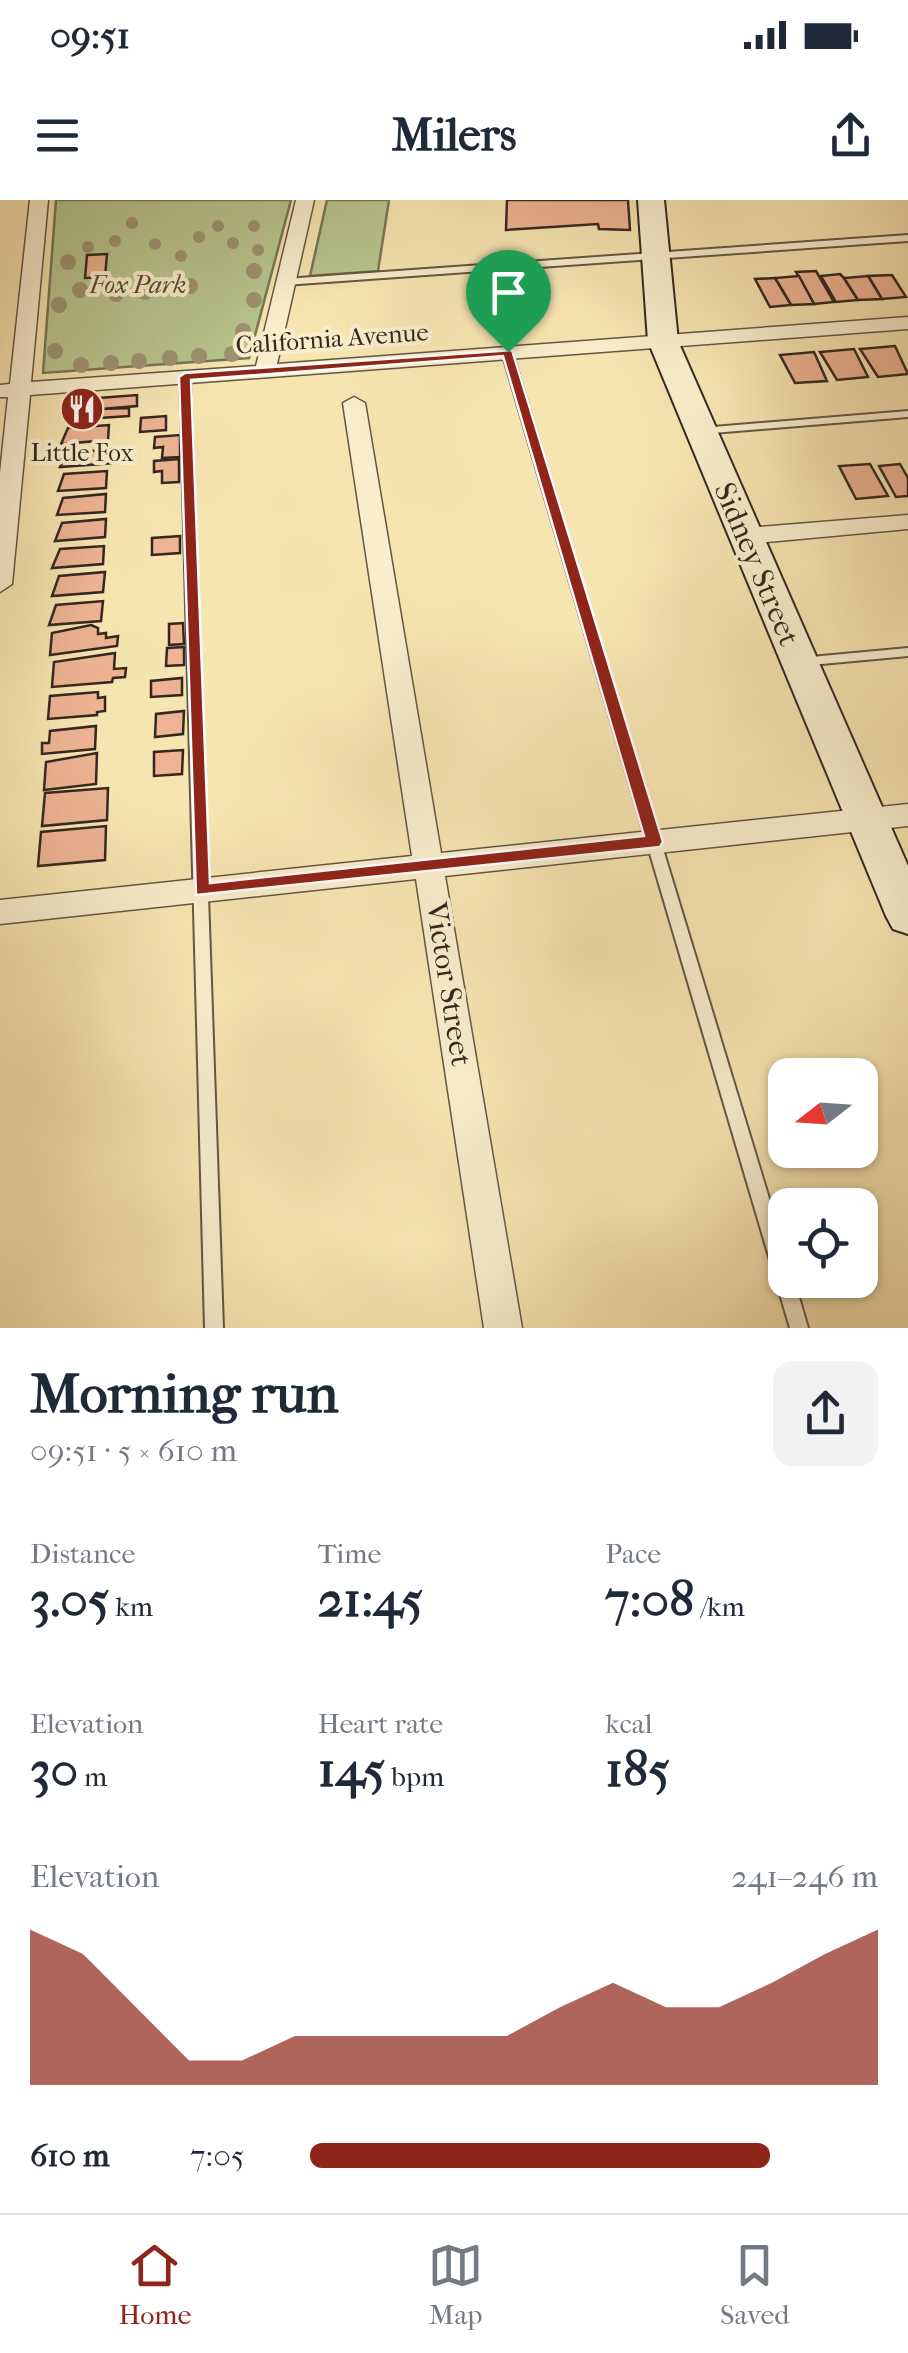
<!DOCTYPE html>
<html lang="en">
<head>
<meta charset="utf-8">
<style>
  :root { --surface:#fff; --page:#f2f2f3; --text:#1f2937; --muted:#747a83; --line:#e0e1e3; --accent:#8f2418 }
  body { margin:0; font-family:"IM FELL French Canon",serif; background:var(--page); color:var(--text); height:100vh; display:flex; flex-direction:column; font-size:38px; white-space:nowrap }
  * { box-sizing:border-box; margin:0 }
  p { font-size:32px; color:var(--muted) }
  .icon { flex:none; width:55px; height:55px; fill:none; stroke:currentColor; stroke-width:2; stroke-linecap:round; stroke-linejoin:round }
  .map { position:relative; height:1128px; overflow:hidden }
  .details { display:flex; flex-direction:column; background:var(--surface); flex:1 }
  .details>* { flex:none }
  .needle { width:65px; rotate:253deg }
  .buttons { position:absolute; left:768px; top:858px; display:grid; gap:20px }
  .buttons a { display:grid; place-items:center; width:110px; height:110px; border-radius:20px; background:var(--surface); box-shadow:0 2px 8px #0004; font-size:50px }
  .pin { position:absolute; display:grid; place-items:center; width:85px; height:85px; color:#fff; margin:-102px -42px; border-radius:50% 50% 50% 0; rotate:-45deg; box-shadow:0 0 10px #0007 }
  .pin .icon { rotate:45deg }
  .round { display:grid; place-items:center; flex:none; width:105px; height:105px; border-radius:20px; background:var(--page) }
  .overview { display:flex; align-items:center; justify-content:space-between; height:170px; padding:0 30px }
  h1 { font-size:55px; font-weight:700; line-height:75px }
  .stats { display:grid; grid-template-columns:repeat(3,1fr); gap:15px; height:170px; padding:10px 30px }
  .stats div { display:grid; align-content:center }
  .stats b { font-size:50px; font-weight:700 }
  .stats small { font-size:28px; font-weight:400 }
  .stats p { font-size:28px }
  .chart { height:280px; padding:20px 30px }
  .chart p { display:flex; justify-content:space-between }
  .chart svg { width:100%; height:180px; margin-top:10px; fill:var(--accent); opacity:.7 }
  ul { padding:0 30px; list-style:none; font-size:32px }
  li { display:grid; grid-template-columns:160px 120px 1fr; align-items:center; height:75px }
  li i { height:25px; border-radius:12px; background:var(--accent) }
  .status { display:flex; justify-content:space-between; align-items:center; height:70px; padding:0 50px; background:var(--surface); direction:ltr }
  .status svg { height:28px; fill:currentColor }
  header { display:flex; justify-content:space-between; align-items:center; height:130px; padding:0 30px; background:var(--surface); font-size:45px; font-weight:700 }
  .tab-bar { display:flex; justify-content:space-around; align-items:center; height:140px; border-top:2px solid var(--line); background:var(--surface); font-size:28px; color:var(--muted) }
  .tab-bar a { display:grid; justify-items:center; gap:5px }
  .tab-bar .on { color:var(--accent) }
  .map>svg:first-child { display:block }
  .green { fill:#b8c58e; stroke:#767656; stroke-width:2.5 }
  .building { fill:#edb392; stroke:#34271e; stroke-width:2.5 }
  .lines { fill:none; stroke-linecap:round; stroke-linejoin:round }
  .lane-casing { stroke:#645643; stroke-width:4 }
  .street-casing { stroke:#645643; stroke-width:3 }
  .secondary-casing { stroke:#34271e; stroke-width:4 }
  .lane { fill:#f9edcc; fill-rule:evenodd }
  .street { fill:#f9edcc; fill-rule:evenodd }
  .secondary { fill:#f9edcc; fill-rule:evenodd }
  .tree { fill:#9d9270 }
  .route { fill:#8f2418; stroke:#fff; stroke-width:2.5; fill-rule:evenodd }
  .labels { text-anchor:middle; stroke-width:8; stroke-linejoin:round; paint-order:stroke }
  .far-park-label { font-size:25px; font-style:italic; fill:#554e3a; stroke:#f9edcc }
  .far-street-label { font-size:25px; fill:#34271e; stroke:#f9edcc }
  .far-poi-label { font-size:25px; fill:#34271e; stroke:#f9edcc }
  .street-label { font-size:30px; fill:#34271e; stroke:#f9edcc }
</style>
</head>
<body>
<div class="status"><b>09:51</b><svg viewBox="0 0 49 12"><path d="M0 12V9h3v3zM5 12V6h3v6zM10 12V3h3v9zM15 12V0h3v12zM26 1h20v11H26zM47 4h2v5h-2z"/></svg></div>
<header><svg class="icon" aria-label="menu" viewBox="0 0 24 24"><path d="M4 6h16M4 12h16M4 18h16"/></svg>Milers<svg class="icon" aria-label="share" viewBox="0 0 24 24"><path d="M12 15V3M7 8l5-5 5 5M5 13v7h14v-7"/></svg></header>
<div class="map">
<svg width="908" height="1128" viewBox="0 0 908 1128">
  <rect width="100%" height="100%" fill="#f6e4b1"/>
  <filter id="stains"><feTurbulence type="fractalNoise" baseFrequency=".002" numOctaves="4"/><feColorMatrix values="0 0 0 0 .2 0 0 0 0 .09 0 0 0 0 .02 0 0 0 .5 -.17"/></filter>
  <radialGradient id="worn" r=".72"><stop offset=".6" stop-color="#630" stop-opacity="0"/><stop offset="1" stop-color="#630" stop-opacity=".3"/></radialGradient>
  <g class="green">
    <path d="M56,0H291L249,158L43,173Z"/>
    <path d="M327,0H389L378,71L310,76Z"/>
  </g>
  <g class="building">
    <path d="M507,0H628L630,30L599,29L598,24L506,30Z"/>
    <path d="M107,54L105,77L85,78L87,55Z"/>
    <path d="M816,71L834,102L814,104L796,72Z"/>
    <path d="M840,74L844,78L858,100L836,102L821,76Z"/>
    <path d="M892,75L906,97L882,99L868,76Z"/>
    <path d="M799,76L814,104L791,105L775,78Z"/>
    <path d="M868,76L882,99L858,100L844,78Z"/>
    <path d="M775,78L791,105L770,107L755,79Z"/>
    <path d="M895,146L908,174L878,177L860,149Z"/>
    <path d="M854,149L868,177L837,180L820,152Z"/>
    <path d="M814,152L827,181L795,183L780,155Z"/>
    <path d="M137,195V206L101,209L129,208V216L70,220L72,200Z"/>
    <path d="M166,216V230L140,232L141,218Z"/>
    <path d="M109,225L108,240L61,244L68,228Z"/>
    <path d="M180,235V257L162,258L163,247L154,248L155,237Z"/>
    <path d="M115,249L114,263L60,267L67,253Z"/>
    <path d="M179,259V282L162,283V271L154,272V261Z"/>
    <path d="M870,264L888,296L856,299L839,266Z"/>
    <path d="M900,264L908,278V296L896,297L879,266Z"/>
    <path d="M107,271L106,288L58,291L64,274Z"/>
    <path d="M106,294L105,312L57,315L63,298Z"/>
    <path d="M106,319L105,337L55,341L62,323Z"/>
    <path d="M180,336V353L152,355V338Z"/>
    <path d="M104,346L103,364L52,368L60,349Z"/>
    <path d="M105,372L103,392L52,396L59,376Z"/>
    <path d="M103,401L101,421L49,425L56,405Z"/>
    <path d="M183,423L184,444L169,445V424Z"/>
    <path d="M91,425L98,428V434L106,433V438L118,436L117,446L50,455L52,433Z"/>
    <path d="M184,447V465L166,466L167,448Z"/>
    <path d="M115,453L114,469L126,468L125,477L113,478L112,482L52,487L54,462Z"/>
    <path d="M182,478V495L151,497V481Z"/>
    <path d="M98,492V498L105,497V511L97,512V515L48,519L50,496Z"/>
    <path d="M184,511L183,534L155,537L156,514Z"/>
    <path d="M96,526L95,549L42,554V543H49L50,531Z"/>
    <path d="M183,550L182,574L154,576V552Z"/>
    <path d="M97,553L96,584L44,590L46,562Z"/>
    <path d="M108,588L107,620L42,626L45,593Z"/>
    <path d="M106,626L105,660L38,666L41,632Z"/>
  </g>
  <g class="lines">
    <g class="lane-casing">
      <g id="lane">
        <path d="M908,35V41L285,85L280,82L285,79Z"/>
        <path d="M507,149L512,152L785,1051V1080H794L808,1128H790L502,152Z"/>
        <path d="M185,174L190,177L223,1128H205L180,177Z"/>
        <path d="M908,211V217L701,234L696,231L701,228Z"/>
        <path d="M908,448V456L800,466L794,462L800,458Z"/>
      </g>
    </g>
    <g class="street-casing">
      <g id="street">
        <path d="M30,0H48L31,182L256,166L296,0H314L277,164L908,117V129L30,195L12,384L0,392V273L8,197H0V185L10,184Z"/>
        <path d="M354,197L365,203L441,653L908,604V626L445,676L522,1128H484L416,679L0,724V700L412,656L343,203Z"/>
        <path d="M908,315V329L745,344L733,336L745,328Z"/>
      </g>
    </g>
    <g class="secondary-casing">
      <path id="secondary" d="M638,0H664L678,141L908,666V734L893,729L886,716L648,141Z"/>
    </g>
    <use href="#lane" class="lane"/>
    <use href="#street" class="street"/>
    <use href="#secondary" class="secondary"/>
  </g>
  <g class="tree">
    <circle cx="132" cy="23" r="6"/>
    <circle cx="218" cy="26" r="6"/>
    <circle cx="254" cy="26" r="6"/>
    <circle cx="199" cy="37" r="6"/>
    <circle cx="115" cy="41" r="6"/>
    <circle cx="233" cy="43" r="6"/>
    <circle cx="155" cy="44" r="6"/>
    <circle cx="88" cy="47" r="6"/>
    <circle cx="258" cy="50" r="6"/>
    <circle cx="181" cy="56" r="6"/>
    <circle cx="68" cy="62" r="8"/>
    <circle cx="254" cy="71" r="8"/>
    <circle cx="190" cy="86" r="8"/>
    <circle cx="80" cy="90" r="8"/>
    <circle cx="145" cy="92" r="8"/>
    <circle cx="116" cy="94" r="8"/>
    <circle cx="254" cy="100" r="8"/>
    <circle cx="59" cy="105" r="8"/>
    <circle cx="243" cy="131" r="8"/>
    <circle cx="55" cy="151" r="8"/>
    <circle cx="232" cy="154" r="8"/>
    <circle cx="199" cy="156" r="8"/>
    <circle cx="170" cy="158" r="8"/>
    <circle cx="139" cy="161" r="8"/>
    <circle cx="111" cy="163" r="8"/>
    <circle cx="81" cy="165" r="8"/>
  </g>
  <path class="route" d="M512,150L663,642L660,647L196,695L179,177L185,173ZM503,156L644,636L210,683L191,180Z"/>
  <defs>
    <g id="restaurant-disc" transform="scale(2.25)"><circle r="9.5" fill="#8f2418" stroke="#f9edcc"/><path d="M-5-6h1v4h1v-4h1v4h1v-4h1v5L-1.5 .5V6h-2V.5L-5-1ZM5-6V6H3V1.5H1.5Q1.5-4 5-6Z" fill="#fff"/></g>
  </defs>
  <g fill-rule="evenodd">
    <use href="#restaurant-disc" x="82" y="209"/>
  </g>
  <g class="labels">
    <g class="far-park-label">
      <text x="138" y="93">Fox Park</text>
    </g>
    <g class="far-street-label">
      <text transform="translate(332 138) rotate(-4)" y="9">California Avenue</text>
    </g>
    <g class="far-poi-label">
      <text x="82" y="261">Little Fox</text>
    </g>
    <g class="street-label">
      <text transform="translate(757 364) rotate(67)" y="10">Sidney Street</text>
      <text transform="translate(449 784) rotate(81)" y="10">Victor Street</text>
    </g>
  </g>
  <rect width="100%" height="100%" filter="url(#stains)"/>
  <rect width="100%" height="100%" fill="url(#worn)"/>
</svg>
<div class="buttons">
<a><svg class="needle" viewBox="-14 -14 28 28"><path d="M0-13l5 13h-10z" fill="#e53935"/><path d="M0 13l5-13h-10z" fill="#747a83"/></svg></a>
<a><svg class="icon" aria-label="locate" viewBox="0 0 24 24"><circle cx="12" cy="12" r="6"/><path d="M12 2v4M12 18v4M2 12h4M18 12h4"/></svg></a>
</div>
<div class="pin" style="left:508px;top:152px;background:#1e9e55"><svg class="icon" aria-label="arrive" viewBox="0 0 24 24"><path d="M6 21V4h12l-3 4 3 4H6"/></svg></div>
</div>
<section class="details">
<div class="overview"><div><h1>Morning run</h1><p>09:51 · 5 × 610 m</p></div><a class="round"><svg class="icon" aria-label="share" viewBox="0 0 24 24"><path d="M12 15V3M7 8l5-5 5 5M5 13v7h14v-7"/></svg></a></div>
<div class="stats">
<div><p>Distance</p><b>3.05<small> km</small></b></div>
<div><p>Time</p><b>21:45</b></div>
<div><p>Pace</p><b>7:08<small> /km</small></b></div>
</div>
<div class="stats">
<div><p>Elevation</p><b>30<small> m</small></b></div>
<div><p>Heart rate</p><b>145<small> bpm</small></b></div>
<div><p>kcal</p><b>185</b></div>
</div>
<div class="chart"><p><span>Elevation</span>241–246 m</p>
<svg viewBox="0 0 160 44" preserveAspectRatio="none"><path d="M0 44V6L10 12L20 25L30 38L40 38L50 32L60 32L70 32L80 32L90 32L100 25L110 19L120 25L130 25L140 19L150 12L160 6V44z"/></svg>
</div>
<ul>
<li><b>610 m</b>7:05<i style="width:81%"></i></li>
</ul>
</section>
<nav class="tab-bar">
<a class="on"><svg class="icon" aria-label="home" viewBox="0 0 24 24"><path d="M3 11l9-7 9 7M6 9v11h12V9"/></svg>Home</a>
<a><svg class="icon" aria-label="map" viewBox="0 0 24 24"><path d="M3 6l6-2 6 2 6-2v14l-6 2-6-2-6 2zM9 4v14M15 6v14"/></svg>Map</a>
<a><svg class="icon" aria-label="saved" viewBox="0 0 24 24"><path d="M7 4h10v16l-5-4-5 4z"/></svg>Saved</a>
</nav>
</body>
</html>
